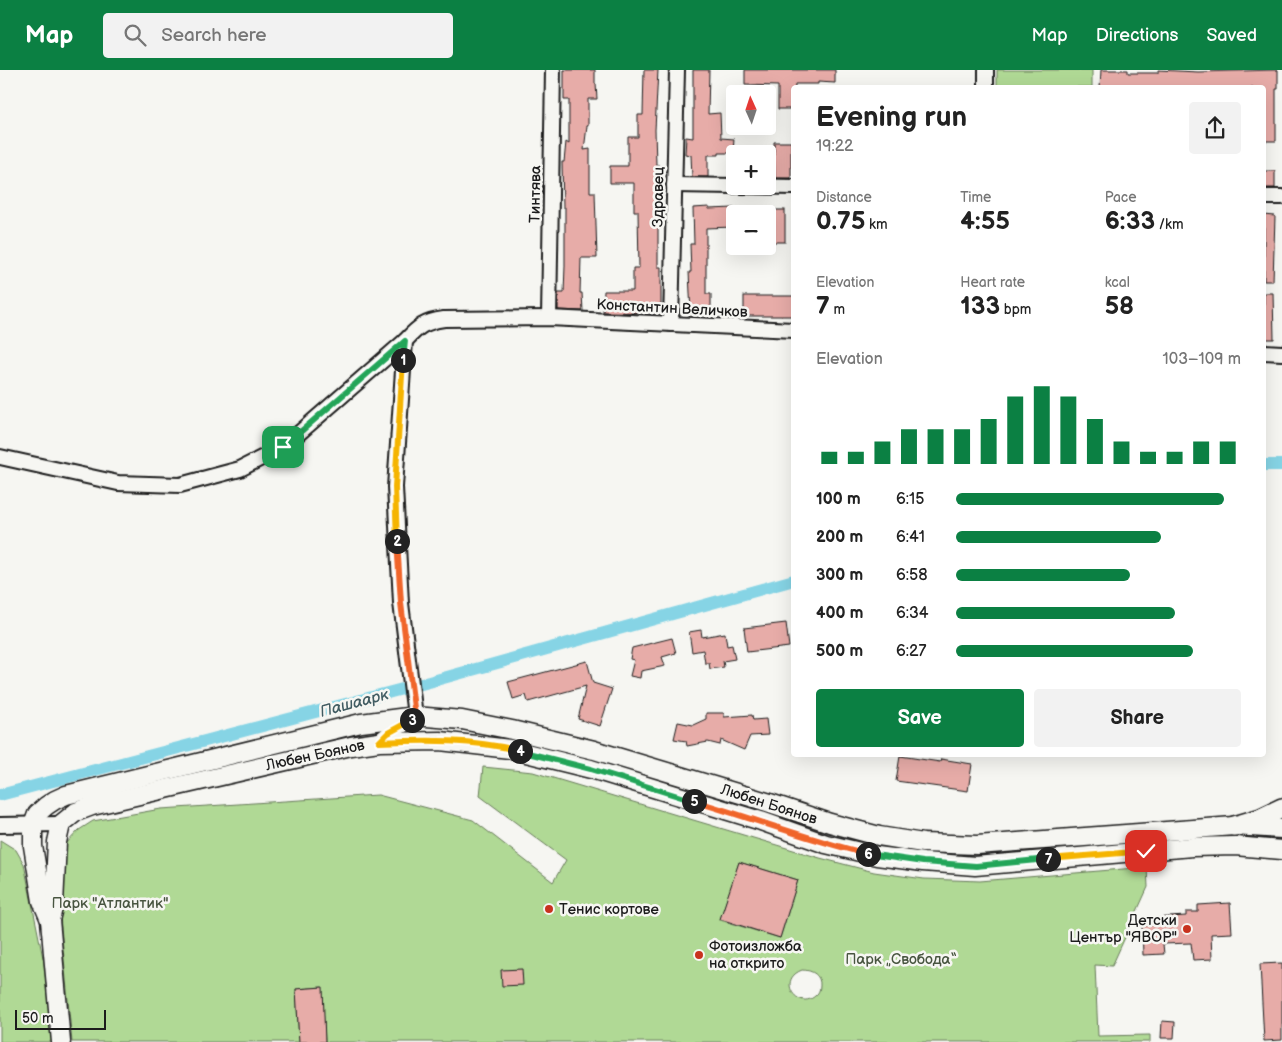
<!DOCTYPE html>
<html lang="en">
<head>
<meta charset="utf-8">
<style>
  :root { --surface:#fff; --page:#f2f2f2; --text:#222; --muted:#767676; --accent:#0b8043 }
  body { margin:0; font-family:"Balsamiq Sans",sans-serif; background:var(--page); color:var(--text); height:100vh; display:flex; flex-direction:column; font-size:19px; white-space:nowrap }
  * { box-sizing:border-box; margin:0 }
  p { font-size:16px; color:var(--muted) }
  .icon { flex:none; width:28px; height:28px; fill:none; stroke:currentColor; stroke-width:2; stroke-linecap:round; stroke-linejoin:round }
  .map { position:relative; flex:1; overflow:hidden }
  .details { position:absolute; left:791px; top:15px; width:475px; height:672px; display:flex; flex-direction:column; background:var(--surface); border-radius:5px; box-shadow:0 5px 20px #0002 }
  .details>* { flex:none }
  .needle { width:32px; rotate:357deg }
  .fabs { position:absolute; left:726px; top:15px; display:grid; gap:10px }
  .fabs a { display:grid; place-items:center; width:50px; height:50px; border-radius:5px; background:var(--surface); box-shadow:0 5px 20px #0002; font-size:25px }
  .scale { position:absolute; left:15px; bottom:12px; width:91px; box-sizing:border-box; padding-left:5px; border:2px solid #1c1c1c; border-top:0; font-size:14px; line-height:18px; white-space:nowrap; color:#1c1c1c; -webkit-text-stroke:4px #f6f6f2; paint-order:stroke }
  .pin { position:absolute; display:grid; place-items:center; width:42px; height:42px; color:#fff; margin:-21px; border-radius:10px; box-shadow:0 2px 8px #0006 }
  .km { position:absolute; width:25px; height:25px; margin:-12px; border-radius:50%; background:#222; color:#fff; font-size:14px; line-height:25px; text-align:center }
  .round { display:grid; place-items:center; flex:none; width:52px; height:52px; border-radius:5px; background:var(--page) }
  .summary { display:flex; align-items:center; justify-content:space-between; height:85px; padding:0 25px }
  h1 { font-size:28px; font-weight:700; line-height:38px }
  .metrics { display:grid; grid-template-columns:repeat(3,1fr); gap:8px; height:85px; padding:5px 25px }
  .metrics div { display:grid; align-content:center }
  .metrics b { font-size:25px; font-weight:700 }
  .metrics small { font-size:14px; font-weight:400 }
  .metrics p { font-size:14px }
  .chart { height:140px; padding:10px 25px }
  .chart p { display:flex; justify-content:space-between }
  .chart svg { width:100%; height:90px; margin-top:5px; stroke:var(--accent); stroke-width:6 }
  .action { display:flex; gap:10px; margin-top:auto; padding:10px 25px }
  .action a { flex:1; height:58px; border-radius:5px; background:var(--accent); color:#fff; font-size:20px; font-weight:700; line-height:58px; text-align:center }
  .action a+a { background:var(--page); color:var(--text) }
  ul { padding:0 25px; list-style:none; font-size:16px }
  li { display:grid; grid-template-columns:80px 60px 1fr; align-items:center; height:38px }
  li i { height:12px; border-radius:6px; background:var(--accent) }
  header { display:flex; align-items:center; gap:30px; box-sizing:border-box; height:70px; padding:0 25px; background:var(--accent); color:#fff }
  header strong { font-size:24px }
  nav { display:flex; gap:28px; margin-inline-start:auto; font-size:18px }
  .search { width:350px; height:45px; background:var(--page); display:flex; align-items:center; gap:12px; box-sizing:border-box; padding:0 18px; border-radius:5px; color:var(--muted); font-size:19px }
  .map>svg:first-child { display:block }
  .green { fill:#b0d995; stroke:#667a58; fill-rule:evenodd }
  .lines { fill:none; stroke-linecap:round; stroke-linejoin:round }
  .canal { stroke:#86d4e5; stroke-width:12 }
  .building { fill:#e7aca8; stroke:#1c1c1c }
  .minor-casing { stroke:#1c1c1c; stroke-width:18 }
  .tertiary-casing { stroke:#1c1c1c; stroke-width:21 }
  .secondary-casing { stroke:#1c1c1c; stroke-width:22 }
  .minor { stroke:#f6f6f2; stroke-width:14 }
  .tertiary { stroke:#f6f6f2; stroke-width:18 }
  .secondary { stroke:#f6f6f2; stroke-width:19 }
  .split-1-casing { stroke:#fff; stroke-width:10 }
  .split-2-casing { stroke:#fff; stroke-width:10 }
  .split-3-casing { stroke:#fff; stroke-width:10 }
  .split-4-casing { stroke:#fff; stroke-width:10 }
  .split-5-casing { stroke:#fff; stroke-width:10 }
  .split-6-casing { stroke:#fff; stroke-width:10 }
  .split-7-casing { stroke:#fff; stroke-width:10 }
  .split-8-casing { stroke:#fff; stroke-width:10 }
  .split-1 { stroke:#22a559; stroke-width:6 }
  .split-2 { stroke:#f5b400; stroke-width:6 }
  .split-3 { stroke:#f0652b; stroke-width:6 }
  .split-4 { stroke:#f5b400; stroke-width:6 }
  .split-5 { stroke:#22a559; stroke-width:6 }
  .split-6 { stroke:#f0652b; stroke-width:6 }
  .split-7 { stroke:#22a559; stroke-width:6 }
  .split-8 { stroke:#f5b400; stroke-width:6 }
  .poi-dot { fill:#c8321e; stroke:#f6f6f2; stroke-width:2 }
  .labels { text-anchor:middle; stroke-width:5; stroke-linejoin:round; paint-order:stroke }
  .street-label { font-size:15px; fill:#1c1c1c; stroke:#f6f6f2 }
  .park-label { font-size:15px; fill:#485540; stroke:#f6f6f2 }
  .poi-label { font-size:15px; fill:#1c1c1c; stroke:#f6f6f2; text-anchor:start }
  .water-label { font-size:16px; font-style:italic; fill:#415c62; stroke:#f6f6f2 }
</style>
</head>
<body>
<header>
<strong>Map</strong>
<div class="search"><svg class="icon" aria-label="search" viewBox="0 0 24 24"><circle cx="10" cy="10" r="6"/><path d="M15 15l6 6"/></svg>Search here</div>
<nav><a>Map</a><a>Directions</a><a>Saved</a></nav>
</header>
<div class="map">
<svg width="1282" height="972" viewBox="0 0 1282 972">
  <rect width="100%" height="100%" fill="#f6f6f2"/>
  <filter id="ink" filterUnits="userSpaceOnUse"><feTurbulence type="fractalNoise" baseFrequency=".02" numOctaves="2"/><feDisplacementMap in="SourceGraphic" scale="10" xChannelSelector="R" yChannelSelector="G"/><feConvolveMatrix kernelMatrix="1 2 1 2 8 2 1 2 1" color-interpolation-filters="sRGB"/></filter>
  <g filter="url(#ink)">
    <g class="green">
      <rect x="997" y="0" width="95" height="17"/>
      <path d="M483,697L533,702L820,788L874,802L924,809L980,811L1147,797L1148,817L1112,896L1095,895L1098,966L1150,965V972H325L322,917L296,919L299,972H72L59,836L63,777L79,760L93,751L161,739L378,725L473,750L553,812L566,790L480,726ZM739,792L798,810L780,868L720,850ZM802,900C812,900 821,905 820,916C820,920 818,924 815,926C798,941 776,910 802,900Z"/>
      <path d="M0,770L16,780L24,794L44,893L52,972H0Z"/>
    </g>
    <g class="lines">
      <g class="canal">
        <path d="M1264,395H1282"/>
        <path d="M0,725L429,612L794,510"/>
      </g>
    </g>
    <g class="building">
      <path d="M564,0H595V14H596L597,29H588V56H587L584,80L590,79V122H595L597,188H581L580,223H582L583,241L558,240V223H564L565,196V137H563L562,92H564L566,72L569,74V30H564Z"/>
      <path d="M644,0H658L655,60L656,95H659L660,120H662V141H658V197H661V243L603,242L604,221H633V198H639L638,141H634V113H610V96H628V67H638V45H643Z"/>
      <path d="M693,0H709L708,44L720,43L721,68L734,69L733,83H719V85H708V107H692L691,85L685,84L686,67L693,68Z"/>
      <path d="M745,0H835V13L818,12V14H795L794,39H778V16L745,15Z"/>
      <path d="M1101,0H1128V3H1158V0L1198,2L1278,0V19H1276V71H1264V18H1100Z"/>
      <path d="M774,72H791V108H775Z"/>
      <rect x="1264" y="101" width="11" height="17"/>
      <path d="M709,137V139L734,138V157L706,158V224H711V244H691L689,202H691L690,174H694L693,138Z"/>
      <rect x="768" y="140" width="17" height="32"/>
      <path d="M1264,145L1275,146L1273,211H1264Z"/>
      <path d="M1264,223H1273L1274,269H1264Z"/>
      <rect x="744" y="226" width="50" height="20"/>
      <path d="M786,553L789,577L747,582L744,558Z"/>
      <path d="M701,560L702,567L725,563L727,576L732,575L735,589L723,591L724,597L710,599L709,593H705L703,580L692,582L689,562Z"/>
      <path d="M672,568L676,583L662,587L665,596L641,601L640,608L630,606L634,590L630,589L632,578Z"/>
      <path d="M587,591L593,613L612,619L600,656L578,649L586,616L528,632L526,625L513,629L508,612Z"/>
      <path d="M706,643H724V647L752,645L753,650L766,649L768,665L750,666L744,680L721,670L720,675L708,672L687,676L686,671L674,669L678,652L693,655L706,649Z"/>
      <path d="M900,686L940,692L941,689L972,694L968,721L896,711Z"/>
      <path d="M739,792L798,810L780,868L720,849Z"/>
      <path d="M1230,833L1232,863L1211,864L1212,889L1193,890L1191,873L1163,874L1164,884L1143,885L1142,856L1154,855L1153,848L1186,846V842H1198V835Z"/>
      <path d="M1282,893V970L1264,971L1260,894Z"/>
      <path d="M522,899L523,915L502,916L501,900Z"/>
      <path d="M323,917L325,972H299L296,919Z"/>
      <path d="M1162,951L1175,952L1174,968H1161Z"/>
    </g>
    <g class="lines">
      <g class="minor-casing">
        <g id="minor">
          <path d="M986,18V0"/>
          <path d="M674,115L735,116"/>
          <path d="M741,116L794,117"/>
          <path d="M1264,127H1282"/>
          <path d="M549,248L553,0"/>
          <path d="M671,254L677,0"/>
          <path d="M1264,282L1282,283"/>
          <path d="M0,387L118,413L180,415L240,399L283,377L405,271C419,256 424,252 444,249L549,248L794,260"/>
          <path d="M379,672C388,659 406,658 415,646L401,533L395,417L405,271"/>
          <path d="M0,755L61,754"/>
        </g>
      </g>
      <g class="tertiary-casing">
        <g id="tertiary">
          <path d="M50,850L54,834L57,772L61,754L76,742L92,736L351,676L379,672L440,671L510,679L591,699L761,751L826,774L877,786L923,792L975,796L1192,777L1235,776L1282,780"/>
          <path d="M61,972L50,850L42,831L33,776V755L37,744L46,736L55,730L66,725L361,653L415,646L462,650L512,660L594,680L767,732L830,753L879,766L923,773L977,775L1234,756L1282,759"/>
        </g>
      </g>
      <g class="secondary-casing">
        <path id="secondary" d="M1234,756L1261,748L1282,738"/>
      </g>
      <use href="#minor" class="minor"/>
      <use href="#tertiary" class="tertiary"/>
      <use href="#secondary" class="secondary"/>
    </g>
  </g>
  <g class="lines" filter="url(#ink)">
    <g class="split-1-casing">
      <path id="split-1" d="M283,377L405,271L403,290"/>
    </g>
    <g class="split-2-casing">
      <path id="split-2" d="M397,471L395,417L403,290"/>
    </g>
    <g class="split-3-casing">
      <path id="split-3" d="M397,471L401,533L415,646L412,650"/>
    </g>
    <g class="split-4-casing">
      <path id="split-4" d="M412,650L388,663L379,672C426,670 474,669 520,681"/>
    </g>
    <g class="split-5-casing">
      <path id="split-5" d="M520,681L591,699L694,731"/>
    </g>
    <g class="split-6-casing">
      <path id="split-6" d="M694,731C752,748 809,770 868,784"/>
    </g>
    <g class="split-7-casing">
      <path id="split-7" d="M868,784L923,792L976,796L1048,789"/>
    </g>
    <g class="split-8-casing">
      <path id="split-8" d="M1048,789L1146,781"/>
    </g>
    <use href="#split-1" class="split-1"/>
    <use href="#split-2" class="split-2"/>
    <use href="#split-3" class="split-3"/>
    <use href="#split-4" class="split-4"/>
    <use href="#split-5" class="split-5"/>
    <use href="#split-6" class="split-6"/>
    <use href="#split-7" class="split-7"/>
    <use href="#split-8" class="split-8"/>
  </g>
  <g class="poi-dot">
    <circle cx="549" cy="839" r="5"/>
    <circle cx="1187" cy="859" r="5"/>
    <circle cx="699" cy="885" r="5"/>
  </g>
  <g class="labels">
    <g class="street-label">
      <text transform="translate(535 124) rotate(-89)" y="5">Тинтява</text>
      <text transform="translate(658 127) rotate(-89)" y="5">Здравец</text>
      <text transform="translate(672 238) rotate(3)" y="5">Константин Величков</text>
      <text transform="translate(315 685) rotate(-12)" y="5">Любен Боянов</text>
      <text transform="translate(769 734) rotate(18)" y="5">Любен Боянов</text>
    </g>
    <g class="park-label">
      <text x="110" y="838">Парк "Атлантик"</text>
      <text x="901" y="894">Парк „Свобода“</text>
    </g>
    <g class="poi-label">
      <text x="559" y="844">Тенис кортове</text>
      <text x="1177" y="855" text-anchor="end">Детски<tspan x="1177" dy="17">Център "ЯВОР"</tspan></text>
      <text x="709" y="881">Фотоизложба<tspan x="709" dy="17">на открито</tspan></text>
    </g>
    <g class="water-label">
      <text transform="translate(354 632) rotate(-15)" y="6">Пашаарк</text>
    </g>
  </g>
</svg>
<div class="fabs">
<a><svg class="needle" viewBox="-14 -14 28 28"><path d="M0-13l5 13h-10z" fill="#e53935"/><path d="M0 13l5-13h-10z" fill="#767676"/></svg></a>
<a>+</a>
<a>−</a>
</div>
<div class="scale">50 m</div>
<div class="pin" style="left:283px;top:377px;background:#1e9e55"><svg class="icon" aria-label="arrive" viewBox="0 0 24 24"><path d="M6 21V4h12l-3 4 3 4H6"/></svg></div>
<div class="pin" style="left:1146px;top:781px;background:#d93025"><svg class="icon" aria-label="check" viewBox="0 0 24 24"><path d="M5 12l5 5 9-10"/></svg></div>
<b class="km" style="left:403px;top:290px">1</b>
<b class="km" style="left:397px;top:471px">2</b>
<b class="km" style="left:412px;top:650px">3</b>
<b class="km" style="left:520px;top:681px">4</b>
<b class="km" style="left:694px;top:731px">5</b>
<b class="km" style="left:868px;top:784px">6</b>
<b class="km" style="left:1048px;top:789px">7</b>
<section class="details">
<div class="summary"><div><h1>Evening run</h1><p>19:22</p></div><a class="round"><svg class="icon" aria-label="share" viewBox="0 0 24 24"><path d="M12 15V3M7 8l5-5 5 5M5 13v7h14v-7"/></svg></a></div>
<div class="metrics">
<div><p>Distance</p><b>0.75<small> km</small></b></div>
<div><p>Time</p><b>4:55</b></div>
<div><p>Pace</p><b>6:33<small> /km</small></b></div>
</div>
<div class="metrics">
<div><p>Elevation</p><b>7<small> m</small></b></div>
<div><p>Heart rate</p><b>133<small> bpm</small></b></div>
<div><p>kcal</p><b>58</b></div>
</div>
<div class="chart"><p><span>Elevation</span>103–109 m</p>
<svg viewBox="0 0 160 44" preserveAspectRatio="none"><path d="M5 44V38M15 44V38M25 44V33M35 44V27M45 44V27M55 44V27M65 44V22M75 44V11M85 44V6M95 44V11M105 44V22M115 44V33M125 44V38M135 44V38M145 44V33M155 44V33"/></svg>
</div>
<ul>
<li><b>100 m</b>6:15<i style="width:94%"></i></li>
<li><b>200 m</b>6:41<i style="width:72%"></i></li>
<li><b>300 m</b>6:58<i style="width:61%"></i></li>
<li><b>400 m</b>6:34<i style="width:77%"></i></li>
<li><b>500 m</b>6:27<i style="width:83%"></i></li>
</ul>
<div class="action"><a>Save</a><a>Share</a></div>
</section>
</div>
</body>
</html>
